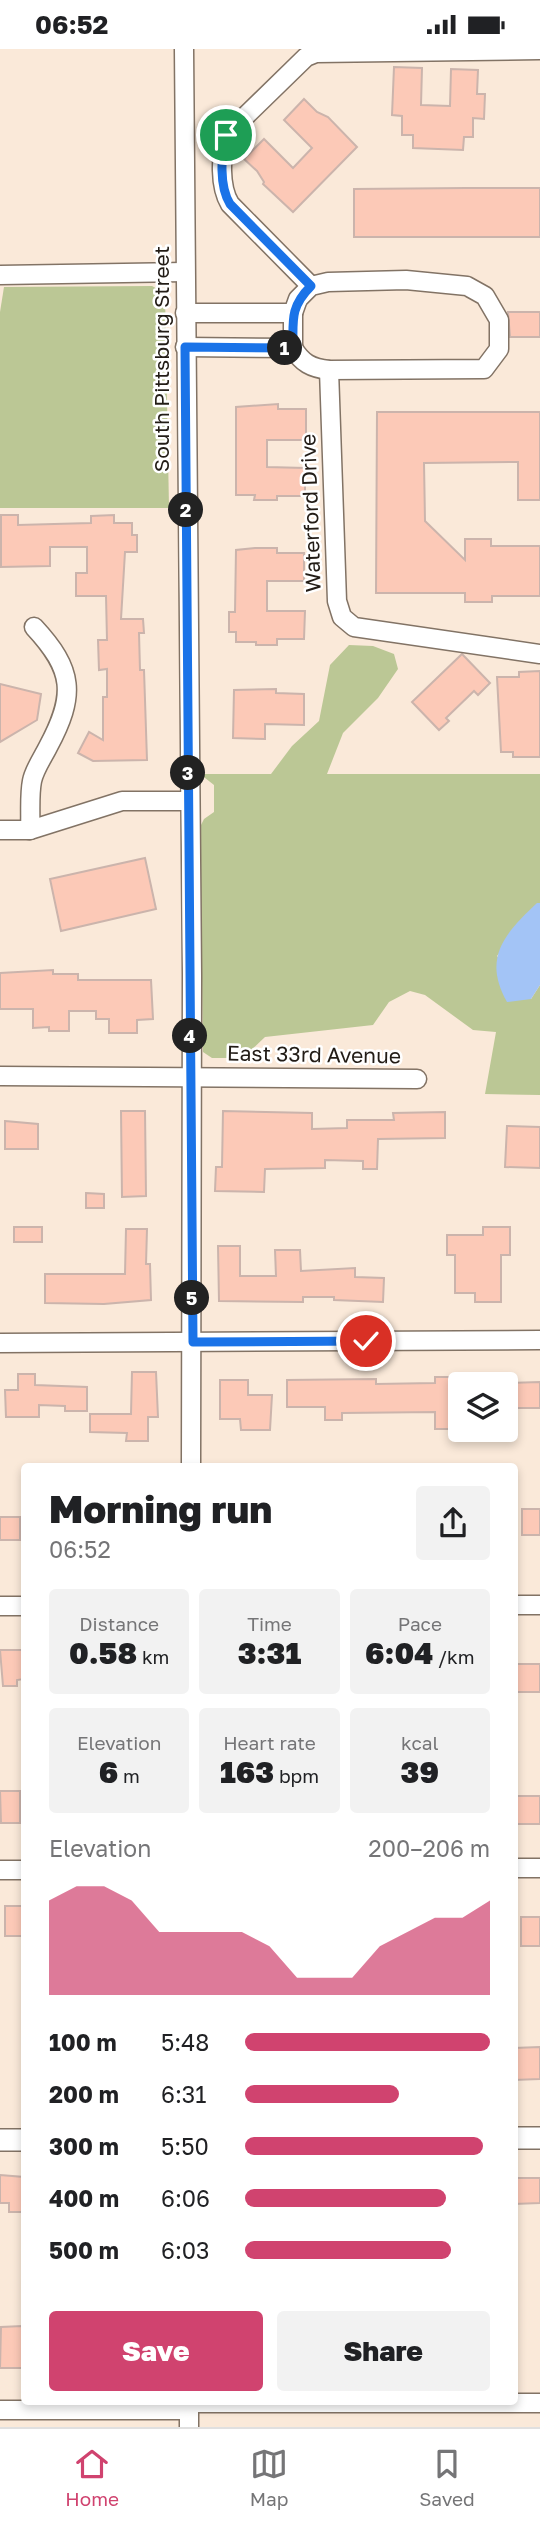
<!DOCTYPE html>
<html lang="en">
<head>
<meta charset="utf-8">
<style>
  :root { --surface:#fff; --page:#f2f2f2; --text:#202124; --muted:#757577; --line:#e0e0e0; --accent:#d0436f }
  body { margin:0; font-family:"Golos Text",sans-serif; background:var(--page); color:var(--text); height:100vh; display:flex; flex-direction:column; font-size:26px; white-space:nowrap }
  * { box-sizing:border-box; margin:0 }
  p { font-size:23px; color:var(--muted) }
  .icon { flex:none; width:38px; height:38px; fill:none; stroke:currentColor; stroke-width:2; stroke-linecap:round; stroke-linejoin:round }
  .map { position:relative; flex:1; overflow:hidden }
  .sheet { position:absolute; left:21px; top:1414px; width:497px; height:942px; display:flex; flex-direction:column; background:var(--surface); border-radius:7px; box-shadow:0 4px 10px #0003 }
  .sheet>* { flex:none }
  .tools { position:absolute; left:448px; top:1323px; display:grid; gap:14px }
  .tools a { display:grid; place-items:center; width:70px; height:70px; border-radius:7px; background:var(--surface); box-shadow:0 4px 10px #0003; font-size:35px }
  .pin { position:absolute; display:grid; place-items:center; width:60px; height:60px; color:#fff; margin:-30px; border:4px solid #fff; border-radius:50%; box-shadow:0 2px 7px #0007 }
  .km { position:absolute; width:35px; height:35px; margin:-18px; border-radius:50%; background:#222; color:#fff; font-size:19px; line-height:35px; text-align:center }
  .round { display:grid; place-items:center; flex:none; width:74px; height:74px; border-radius:7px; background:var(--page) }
  .overview { display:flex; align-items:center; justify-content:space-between; height:119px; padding:0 28px }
  h1 { font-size:38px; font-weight:800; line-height:52px }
  .stats { display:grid; grid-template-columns:repeat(3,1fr); gap:10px; height:119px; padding:7px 28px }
  .stats div { display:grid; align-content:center; border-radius:7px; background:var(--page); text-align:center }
  .stats b { font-size:30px; font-weight:800 }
  .stats small { font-size:19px; font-weight:400 }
  .stats p { font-size:19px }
  .chart { height:196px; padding:14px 28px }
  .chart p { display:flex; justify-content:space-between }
  .chart svg { width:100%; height:126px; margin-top:7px; fill:var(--accent); opacity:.7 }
  .button { display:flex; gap:14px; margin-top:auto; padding:14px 28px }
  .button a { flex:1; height:80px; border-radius:7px; background:var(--accent); color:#fff; font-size:28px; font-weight:800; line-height:80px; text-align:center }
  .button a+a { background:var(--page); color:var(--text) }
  ul { padding:0 28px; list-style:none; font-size:23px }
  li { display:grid; grid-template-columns:112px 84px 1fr; align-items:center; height:52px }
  li i { height:18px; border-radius:9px; background:var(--accent) }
  .status { display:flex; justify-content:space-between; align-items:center; height:49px; padding:0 35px; background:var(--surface); direction:ltr }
  .status svg { height:19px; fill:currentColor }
  .dock { display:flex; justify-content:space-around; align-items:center; height:98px; border-top:2px solid var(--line); background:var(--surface); font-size:19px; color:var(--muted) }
  .dock a { display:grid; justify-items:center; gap:4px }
  .dock .active { color:var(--accent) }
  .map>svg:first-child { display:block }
  .green { fill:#bbc795 }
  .water { fill:#a3c4f6 }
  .building { fill:#fcc9b7; stroke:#cbb4ac; stroke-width:2 }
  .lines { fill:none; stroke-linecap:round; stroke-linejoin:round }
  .minor-casing { stroke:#827365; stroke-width:21 }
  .tertiary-casing { stroke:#827365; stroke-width:24 }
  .minor { stroke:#fff; stroke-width:18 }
  .tertiary { stroke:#fff; stroke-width:21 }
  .route-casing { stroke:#fff; stroke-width:14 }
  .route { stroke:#1a73e8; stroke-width:9 }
  .labels { text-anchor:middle; stroke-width:5; stroke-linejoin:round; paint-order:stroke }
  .street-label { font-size:21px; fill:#221c16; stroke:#fff }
</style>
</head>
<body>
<div class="status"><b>06:52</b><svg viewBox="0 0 49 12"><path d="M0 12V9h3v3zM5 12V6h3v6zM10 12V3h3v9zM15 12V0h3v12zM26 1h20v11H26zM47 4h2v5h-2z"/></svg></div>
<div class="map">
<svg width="540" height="2378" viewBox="0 0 540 2378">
  <rect width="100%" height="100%" fill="#fae9d9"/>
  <g class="green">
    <path d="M4,238L152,237L165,244L169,459H0V263Z"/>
    <path d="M349,596L373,597L394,605L398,620L378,649L343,684L327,725H540V854L497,907L531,950L540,936V1046L485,1045L496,983L473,981L425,946L410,942L389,953L373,976L265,988L247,1005L229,1009H212L203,1003L200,778L204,770L214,763V736L200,725H271L292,697L319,672L330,616Z"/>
  </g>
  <path class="water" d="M537,854H540V936L531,950L507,953C482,909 505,884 537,854Z"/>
  <g class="building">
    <path d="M394,18L422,19L421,56L450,57L451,20L478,21L477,45H485L484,70L473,69V88H464L463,101L413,99V86H402V67L392,66Z"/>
    <path d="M304,50L317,63L328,68L357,98L293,163L263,135L264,133L257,122L244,110L264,90L293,119L312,99L284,71Z"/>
    <path d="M466,139H540V188H354V140Z"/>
    <path d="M508,263H540V288H510Z"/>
    <path d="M278,355V360H306V391H267V418L305,419V447H277V451H254L255,446H236V358Z"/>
    <path d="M377,363H540V451H518V413L424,414L425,472L465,511V490H491V497H540V547H492V553H465V544H376Z"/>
    <path d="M1,466H18V476L91,474V467L114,466V474H132V486H137V503H125L121,570H143L144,584H139L140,621H144L147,711L93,712L78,704L89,683L103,691V648H107V620L99,621L98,591H107L106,547H76V524H87V498H50V517L1,518Z"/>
    <path d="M255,499H277V504H304V532H267V562H305L304,590H277V596H256V593H236V583H229V563H235L236,501Z"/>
    <path d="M462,605L490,634L478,646L474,642L446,669L449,672L439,681L412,653Z"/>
    <path d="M540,622V708H513V703H501L497,628H519V623Z"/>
    <path d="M0,635L41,645L37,671L0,693Z"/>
    <path d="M276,640V644L304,645V676L265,675V690L233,689L234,641Z"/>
    <path d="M145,809L156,860L61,882L50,830Z"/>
    <path d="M53,921V925H78V931H151L153,970L137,971V984H109V970H96V962H69V982H49V978L33,979V960H0V924Z"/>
    <path d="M121,1062H145L146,1147L122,1148Z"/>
    <path d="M223,1062L312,1064V1080L347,1079V1071H394L393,1064L445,1063V1089L378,1090L377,1120H363V1112L325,1111V1119L265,1120L264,1143L215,1142L216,1118H222Z"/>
    <path d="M5,1072L38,1075V1100H5Z"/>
    <path d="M507,1077L540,1078V1119L505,1118Z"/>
    <path d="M86,1144L104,1145V1159H86Z"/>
    <rect x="14" y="1178" width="28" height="15"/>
    <path d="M483,1178H510V1206H501V1253H475V1244H455V1206H447V1186H483Z"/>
    <path d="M126,1180H147L146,1215H150L151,1251L104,1255L45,1254V1225H125Z"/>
    <path d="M218,1197H240V1227H276L275,1201H300L301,1222L355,1219V1228L384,1229L383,1253L334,1251V1248H303V1253L219,1252Z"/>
    <path d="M132,1323H156L158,1368H148V1392H126L127,1384L90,1383V1365H131Z"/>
    <path d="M18,1325H35V1336L87,1338V1362H65V1357L39,1356V1368H6L5,1341H18Z"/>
    <path d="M435,1328H460L459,1380H435V1363L342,1364V1371H325V1358H287V1331L376,1330V1335L435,1334Z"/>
    <path d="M220,1331H248V1346H272L270,1381H241L240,1370H220Z"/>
    <path d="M540,1333V1359H506V1334Z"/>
    <rect x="522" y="1460" width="18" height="26"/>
    <rect x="0" y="1468" width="20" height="23"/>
    <path d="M0,1601H24V1630L17,1631V1637H3Z"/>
    <rect x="514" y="1615" width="26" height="28"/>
    <path d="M0,1742H20V1774H1Z"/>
    <rect x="514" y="1747" width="26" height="28"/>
    <rect x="5" y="1857" width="19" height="30"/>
    <rect x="521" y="1868" width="19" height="29"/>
    <path d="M540,1998V2030L514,2031V1999Z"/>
    <path d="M0,2126L24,2128V2163H9V2154H0Z"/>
    <path d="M514,2129H540V2154L514,2155Z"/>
    <path d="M22,2277L24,2319H0L1,2278Z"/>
  </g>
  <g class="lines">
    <g class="minor-casing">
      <g id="minor">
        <path d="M184,0L192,926L191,1418"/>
        <path d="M0,226L185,223"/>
        <path d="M311,237L230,155C219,137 221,107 226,86L306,8L316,4L540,1"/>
        <path d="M185,264H293L298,250L311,237L328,233L406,231L467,237L485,247L499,271V300L484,320L329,321C311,319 302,314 293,299L185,298"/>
        <path d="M293,299V264"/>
        <path d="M329,321L337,552L342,568L354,578L540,605"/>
        <path d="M0,781H30L122,752H188"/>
        <path d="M30,781C31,765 29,747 32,732C34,721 43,708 48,698C76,646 74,621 34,578"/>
        <path d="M0,1027L417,1030"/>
        <path d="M0,1294L540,1291"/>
        <path d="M514,1556H540"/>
        <path d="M0,1557H24"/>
        <path d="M514,1819H540"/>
        <path d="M0,1821H24"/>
        <path d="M189,2352V2378"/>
        <path d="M189,2354H540"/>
        <path d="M0,2361H189"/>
      </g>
    </g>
    <g class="tertiary-casing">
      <g id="tertiary">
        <path d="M514,2089H540"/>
        <path d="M0,2091H24"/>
      </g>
    </g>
    <use href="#minor" class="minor"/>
    <use href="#tertiary" class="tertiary"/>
  </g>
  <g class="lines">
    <g class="route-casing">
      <path id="route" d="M226,86C221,106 219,137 230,155L311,237C290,258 293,271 293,299L185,298L193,1293L366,1292"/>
    </g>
    <use href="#route" class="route"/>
  </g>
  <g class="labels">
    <g class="street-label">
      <text transform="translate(162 310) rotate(-90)" y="7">South Pittsburg Street</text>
      <text transform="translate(311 464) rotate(-92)" y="7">Waterford Drive</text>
      <text transform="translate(314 1006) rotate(1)" y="7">East 33rd Avenue</text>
    </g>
  </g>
</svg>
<div class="tools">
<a><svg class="icon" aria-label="layers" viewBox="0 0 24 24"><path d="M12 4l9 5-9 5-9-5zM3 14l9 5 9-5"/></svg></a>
</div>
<div class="pin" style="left:226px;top:86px;background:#1e9e55"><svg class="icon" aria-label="arrive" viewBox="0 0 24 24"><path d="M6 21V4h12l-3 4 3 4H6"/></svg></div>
<div class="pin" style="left:366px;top:1292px;background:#d93025"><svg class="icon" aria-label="check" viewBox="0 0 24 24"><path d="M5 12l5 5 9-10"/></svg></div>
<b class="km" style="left:285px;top:299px">1</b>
<b class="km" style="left:186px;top:461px">2</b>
<b class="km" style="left:188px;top:724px">3</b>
<b class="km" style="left:190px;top:987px">4</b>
<b class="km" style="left:192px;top:1249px">5</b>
<section class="sheet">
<div class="overview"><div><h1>Morning run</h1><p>06:52</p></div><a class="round"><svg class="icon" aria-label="share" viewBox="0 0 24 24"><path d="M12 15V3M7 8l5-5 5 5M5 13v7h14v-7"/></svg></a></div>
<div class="stats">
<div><p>Distance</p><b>0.58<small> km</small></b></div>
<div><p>Time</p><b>3:31</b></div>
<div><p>Pace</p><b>6:04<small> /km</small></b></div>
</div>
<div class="stats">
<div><p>Elevation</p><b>6<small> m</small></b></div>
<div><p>Heart rate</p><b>163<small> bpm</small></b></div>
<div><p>kcal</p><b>39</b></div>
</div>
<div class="chart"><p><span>Elevation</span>200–206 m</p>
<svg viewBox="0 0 160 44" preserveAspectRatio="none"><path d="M0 44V11L10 6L20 6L30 11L40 22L50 22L60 22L70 22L80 27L90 38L100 38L110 38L120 27L130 22L140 17L150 17L160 11V44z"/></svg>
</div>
<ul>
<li><b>100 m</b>5:48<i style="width:100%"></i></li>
<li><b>200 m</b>6:31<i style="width:63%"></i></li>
<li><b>300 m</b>5:50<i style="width:97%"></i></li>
<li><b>400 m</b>6:06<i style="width:82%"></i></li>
<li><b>500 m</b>6:03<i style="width:84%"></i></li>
</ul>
<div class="button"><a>Save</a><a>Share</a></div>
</section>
</div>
<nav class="dock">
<a class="active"><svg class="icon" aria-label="home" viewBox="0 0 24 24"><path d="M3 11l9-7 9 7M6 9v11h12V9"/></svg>Home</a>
<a><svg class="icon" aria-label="map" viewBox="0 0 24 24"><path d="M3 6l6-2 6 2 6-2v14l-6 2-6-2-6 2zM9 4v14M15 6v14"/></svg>Map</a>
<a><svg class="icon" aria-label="saved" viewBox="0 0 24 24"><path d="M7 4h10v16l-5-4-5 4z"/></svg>Saved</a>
</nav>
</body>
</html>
